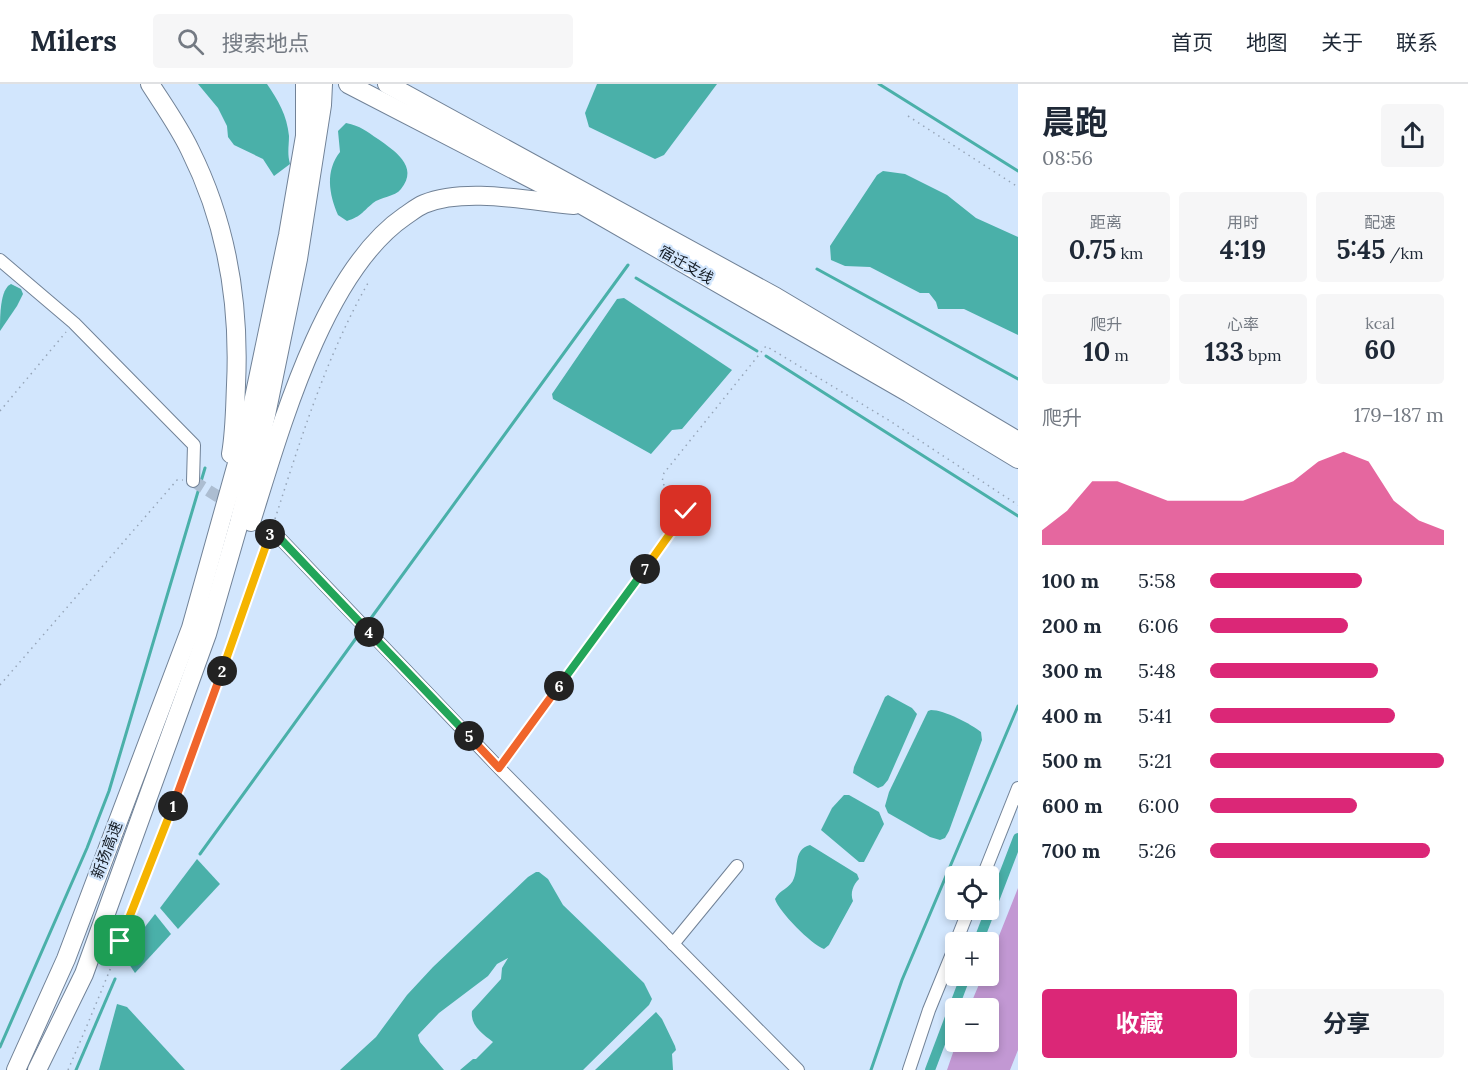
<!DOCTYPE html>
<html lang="zh">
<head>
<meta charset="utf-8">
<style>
  :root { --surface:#fff; --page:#f6f6f7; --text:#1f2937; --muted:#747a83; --line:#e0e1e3; --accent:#db2777 }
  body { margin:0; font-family:Lora,"Noto Sans SC",serif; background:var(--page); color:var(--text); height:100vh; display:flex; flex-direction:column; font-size:22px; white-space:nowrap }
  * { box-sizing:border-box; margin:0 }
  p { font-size:20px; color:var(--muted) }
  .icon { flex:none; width:33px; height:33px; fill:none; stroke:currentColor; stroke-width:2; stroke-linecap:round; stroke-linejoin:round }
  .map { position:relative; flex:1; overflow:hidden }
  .panel { display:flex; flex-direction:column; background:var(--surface); width:450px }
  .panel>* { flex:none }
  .buttons { position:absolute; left:945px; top:782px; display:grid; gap:12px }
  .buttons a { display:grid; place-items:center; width:54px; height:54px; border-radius:6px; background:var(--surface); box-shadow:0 3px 9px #0003; font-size:30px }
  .pin { position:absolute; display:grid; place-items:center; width:51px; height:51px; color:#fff; margin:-26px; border-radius:12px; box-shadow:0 3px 9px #0006 }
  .km { position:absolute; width:30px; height:30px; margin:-15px; border-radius:50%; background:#222; color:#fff; font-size:16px; line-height:30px; text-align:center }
  .round { display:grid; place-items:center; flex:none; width:63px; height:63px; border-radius:6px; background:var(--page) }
  .head { display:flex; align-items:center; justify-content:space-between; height:102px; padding:0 24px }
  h1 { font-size:33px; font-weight:700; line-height:45px }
  .figures { display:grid; grid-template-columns:repeat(3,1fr); gap:9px; height:102px; padding:6px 24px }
  .figures div { display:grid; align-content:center; border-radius:6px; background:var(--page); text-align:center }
  .figures b { font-size:26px; font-weight:700 }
  .figures small { font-size:16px; font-weight:400 }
  .figures p { font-size:16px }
  .chart { height:168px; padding:12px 24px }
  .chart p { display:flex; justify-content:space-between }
  .chart svg { width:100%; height:108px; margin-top:6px; fill:var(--accent); opacity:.7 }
  .button { display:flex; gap:12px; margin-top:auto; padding:12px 24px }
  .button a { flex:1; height:69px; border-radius:6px; background:var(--accent); color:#fff; font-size:24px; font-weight:700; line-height:69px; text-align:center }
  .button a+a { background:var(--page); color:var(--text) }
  ul { padding:0 24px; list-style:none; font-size:20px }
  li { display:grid; grid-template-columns:96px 72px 1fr; align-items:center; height:45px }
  li i { height:15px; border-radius:8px; background:var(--accent) }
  header { display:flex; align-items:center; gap:36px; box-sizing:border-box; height:84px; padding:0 30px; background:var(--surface); border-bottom:2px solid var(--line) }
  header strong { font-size:28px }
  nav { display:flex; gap:33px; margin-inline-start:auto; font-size:21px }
  .search { width:420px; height:54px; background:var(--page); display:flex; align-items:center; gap:15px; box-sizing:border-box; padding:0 21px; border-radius:6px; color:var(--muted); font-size:22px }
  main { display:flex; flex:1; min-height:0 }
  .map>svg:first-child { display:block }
  .forest { fill:#c298d3 }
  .water { fill:#4ab0a9 }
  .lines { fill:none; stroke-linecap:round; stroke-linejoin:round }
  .stream { stroke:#4ab0a9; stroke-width:3 }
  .canal { stroke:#4ab0a9; stroke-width:10 }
  .minor-tunnel { stroke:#acbdd1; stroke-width:12; stroke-dasharray:12 6; stroke-linecap:butt }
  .minor-casing { stroke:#718297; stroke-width:14 }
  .highway-casing { stroke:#718297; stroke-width:20 }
  .path { stroke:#96a5b8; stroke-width:1.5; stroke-dasharray:1.5 4.5; stroke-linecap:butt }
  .minor { stroke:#fff; stroke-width:12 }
  .highway { stroke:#fff; stroke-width:18 }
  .split-1-casing { stroke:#fff; stroke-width:12 }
  .split-2-casing { stroke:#fff; stroke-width:12 }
  .split-3-casing { stroke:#fff; stroke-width:12 }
  .split-4-casing { stroke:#fff; stroke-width:12 }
  .split-5-casing { stroke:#fff; stroke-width:12 }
  .split-6-casing { stroke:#fff; stroke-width:12 }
  .split-7-casing { stroke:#fff; stroke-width:12 }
  .split-8-casing { stroke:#fff; stroke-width:12 }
  .split-1 { stroke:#f5b400; stroke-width:8 }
  .split-2 { stroke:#f0652b; stroke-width:8 }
  .split-3 { stroke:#f5b400; stroke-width:8 }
  .split-4 { stroke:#22a559; stroke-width:8 }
  .split-5 { stroke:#22a559; stroke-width:8 }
  .split-6 { stroke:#f0652b; stroke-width:8 }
  .split-7 { stroke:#22a559; stroke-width:8 }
  .split-8 { stroke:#f5b400; stroke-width:8 }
  .labels { text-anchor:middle; stroke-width:4.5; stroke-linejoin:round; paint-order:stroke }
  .street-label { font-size:15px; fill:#141b23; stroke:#d2e6fd }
</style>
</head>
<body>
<header>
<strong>Milers</strong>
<div class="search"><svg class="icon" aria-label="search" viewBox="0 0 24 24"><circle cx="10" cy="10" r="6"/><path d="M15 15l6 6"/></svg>搜索地点</div>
<nav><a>首页</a><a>地图</a><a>关于</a><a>联系</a></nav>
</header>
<main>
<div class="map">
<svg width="1018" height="986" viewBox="0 0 1018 986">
  <rect width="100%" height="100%" fill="#d2e6fd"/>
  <path class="forest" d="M1018,804V966L1010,986H947L957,957H988V924H969L983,891H988L989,877Z"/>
  <g class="water">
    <path d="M198,0H267C278,16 287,31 289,52C289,62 287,69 290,80L274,92L263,75L234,61L228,53L227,42L218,24Z"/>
    <path d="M597,0H717L664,71L655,75L589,43L585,29Z"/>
    <path d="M346,39C361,42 366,47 378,55C393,66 420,82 401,105C395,113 380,113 373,119C362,128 362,132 347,137L338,131C329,110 325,87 340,68L338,47Z"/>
    <path d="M883,87L905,90L947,111L976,134L1018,153V251L964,225H938L936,218L929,209H920L870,183L845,182L831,176L830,162L877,91Z"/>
    <path d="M11,200L21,205L23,210L17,222L0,247C0,232 0,205 11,200Z"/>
    <path d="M624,214L732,286L682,345L672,346L651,370L553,315L552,310L617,215Z"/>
    <path d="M888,611L912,624L917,630L888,696L883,702L878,704L853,689L854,683L885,613Z"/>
    <path d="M931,626C944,626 971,640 981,648L982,656L949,747L945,754L940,756L930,753L888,729L885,722L889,708L928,627Z"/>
    <path d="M844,711H849L879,728L884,740L864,778H859L821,746L832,724Z"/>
    <path d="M810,761L857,790L859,795C853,801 850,809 853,817L829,861L824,865C811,860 779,828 775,815C779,806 791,804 794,794C799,782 793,766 810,761Z"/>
    <path d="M197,775L220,800L178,845L160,824Z"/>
    <path d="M536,788H539L548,795L563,821L644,899L652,915L649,921L583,986H460L473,975H476L493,958C483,950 470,942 472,927L501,895L502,884L508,874L497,880L488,892L439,929L418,951L420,958L444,986H340L376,953L407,911L433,883L528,793Z"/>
    <path d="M155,830L171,850L135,889L123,871Z"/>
    <path d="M117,920L127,923L185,986H99Z"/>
    <path d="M656,928L662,935L675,962L676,966L672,970L673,986H595Z"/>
  </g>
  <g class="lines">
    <g class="stream">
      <path d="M879,0L1018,87"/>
      <path d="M817,185L1018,295"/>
      <path d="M636,194L757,267"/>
      <path d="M766,272L1018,432"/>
      <path d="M366,541L628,181"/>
      <path d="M200,770L362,546"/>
      <path d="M0,963L87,764L109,707L205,384"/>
      <path d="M76,986L115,895"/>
      <path d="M871,986L902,896L1018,622"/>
    </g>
    <g class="canal">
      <path d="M978,858L1018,754"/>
      <path d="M930,986L966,891"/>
    </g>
    <g class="minor-tunnel">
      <path d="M193,397L230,420"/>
      <path d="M247,431L272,446"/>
    </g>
    <g class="minor-casing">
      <g id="minor">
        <path d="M0,176L74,239L194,361L193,397"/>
        <path d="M272,446L503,688L798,986"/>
        <path d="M983,792L1018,704"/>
        <path d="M956,858L969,825"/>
        <path d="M673,860L737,782"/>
        <path d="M909,986L929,926L956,860"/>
      </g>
    </g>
    <g class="highway-casing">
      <g id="highway">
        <path d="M150,0C164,22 179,43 190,66C227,140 240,219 236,301C235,324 235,347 231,370"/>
        <path d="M348,0L582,121L909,309L1018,375"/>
        <path d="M387,0L776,213L1018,357"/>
        <path d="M251,438C280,346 323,188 405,132C411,128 417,123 424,120C466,103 529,117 574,121"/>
        <path d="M16,986L66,875L191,544L250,333L288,151L305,52V0"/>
        <path d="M37,986L84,890L207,550L239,439L266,331L298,175L322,21L323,0"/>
      </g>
    </g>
    <g class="path">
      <path d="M908,32L1018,103"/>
      <path d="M0,327L66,248"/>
      <path d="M275,435C301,354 326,273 368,199"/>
      <path d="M0,601L177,396H183"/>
      <path d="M505,676L683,434L686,427C682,414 669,410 662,398L664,389L766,262L890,337L1018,421"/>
      <path d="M68,986C143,813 206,634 268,456"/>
    </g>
    <use href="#minor" class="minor"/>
    <use href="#highway" class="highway"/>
  </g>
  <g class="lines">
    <g class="split-1-casing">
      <path id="split-1" d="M120,857L173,722"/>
    </g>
    <g class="split-2-casing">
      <path id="split-2" d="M173,722L222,587"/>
    </g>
    <g class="split-3-casing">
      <path id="split-3" d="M222,587L270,450"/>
    </g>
    <g class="split-4-casing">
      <path id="split-4" d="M270,450L272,446L369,548"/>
    </g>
    <g class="split-5-casing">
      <path id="split-5" d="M369,548L469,652"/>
    </g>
    <g class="split-6-casing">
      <path id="split-6" d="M469,652L499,684L559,602"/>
    </g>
    <g class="split-7-casing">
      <path id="split-7" d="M559,602L645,485"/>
    </g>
    <g class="split-8-casing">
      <path id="split-8" d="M645,485L686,427"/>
    </g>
    <use href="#split-1" class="split-1"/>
    <use href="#split-2" class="split-2"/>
    <use href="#split-3" class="split-3"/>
    <use href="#split-4" class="split-4"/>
    <use href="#split-5" class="split-5"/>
    <use href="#split-6" class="split-6"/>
    <use href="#split-7" class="split-7"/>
    <use href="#split-8" class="split-8"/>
  </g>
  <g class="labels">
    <g class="street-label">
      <text transform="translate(686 181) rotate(30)" y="5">宿迁支线</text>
      <text transform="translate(107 766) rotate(-69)" y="5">新扬高速</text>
    </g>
  </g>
</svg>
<div class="buttons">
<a><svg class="icon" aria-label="locate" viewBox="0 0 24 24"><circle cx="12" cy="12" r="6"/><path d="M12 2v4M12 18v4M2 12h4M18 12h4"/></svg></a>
<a>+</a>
<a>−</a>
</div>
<div class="pin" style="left:120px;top:857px;background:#1e9e55"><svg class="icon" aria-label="arrive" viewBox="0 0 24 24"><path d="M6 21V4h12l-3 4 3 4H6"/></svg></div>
<div class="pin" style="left:686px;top:427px;background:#d93025"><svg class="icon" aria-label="check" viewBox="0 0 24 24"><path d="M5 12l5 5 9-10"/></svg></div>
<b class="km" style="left:173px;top:722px">1</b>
<b class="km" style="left:222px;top:587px">2</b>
<b class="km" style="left:270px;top:450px">3</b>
<b class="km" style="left:369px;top:548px">4</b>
<b class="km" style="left:469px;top:652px">5</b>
<b class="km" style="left:559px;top:602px">6</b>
<b class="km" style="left:645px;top:485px">7</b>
</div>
<section class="panel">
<div class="head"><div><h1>晨跑</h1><p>08:56</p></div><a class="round"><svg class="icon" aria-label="share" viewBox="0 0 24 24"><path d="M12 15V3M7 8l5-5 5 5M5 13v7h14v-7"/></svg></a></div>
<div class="figures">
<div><p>距离</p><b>0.75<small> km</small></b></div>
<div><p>用时</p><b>4:19</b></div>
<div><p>配速</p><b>5:45<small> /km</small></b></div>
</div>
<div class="figures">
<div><p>爬升</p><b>10<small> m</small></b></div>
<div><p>心率</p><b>133<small> bpm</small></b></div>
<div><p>kcal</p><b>60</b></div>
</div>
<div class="chart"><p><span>爬升</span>179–187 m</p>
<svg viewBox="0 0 160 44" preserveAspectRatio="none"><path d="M0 44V38L10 30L20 18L30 18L40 22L50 26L60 26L70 26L80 26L90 22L100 18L110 10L120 6L130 10L140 26L150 34L160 38V44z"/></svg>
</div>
<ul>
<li><b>100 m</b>5:58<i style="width:65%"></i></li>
<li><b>200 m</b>6:06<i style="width:59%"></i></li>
<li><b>300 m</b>5:48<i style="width:72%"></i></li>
<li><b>400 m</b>5:41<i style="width:79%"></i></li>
<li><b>500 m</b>5:21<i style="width:100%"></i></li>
<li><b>600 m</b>6:00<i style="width:63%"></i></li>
<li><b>700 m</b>5:26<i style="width:94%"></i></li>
</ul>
<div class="button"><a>收藏</a><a>分享</a></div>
</section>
</main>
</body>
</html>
